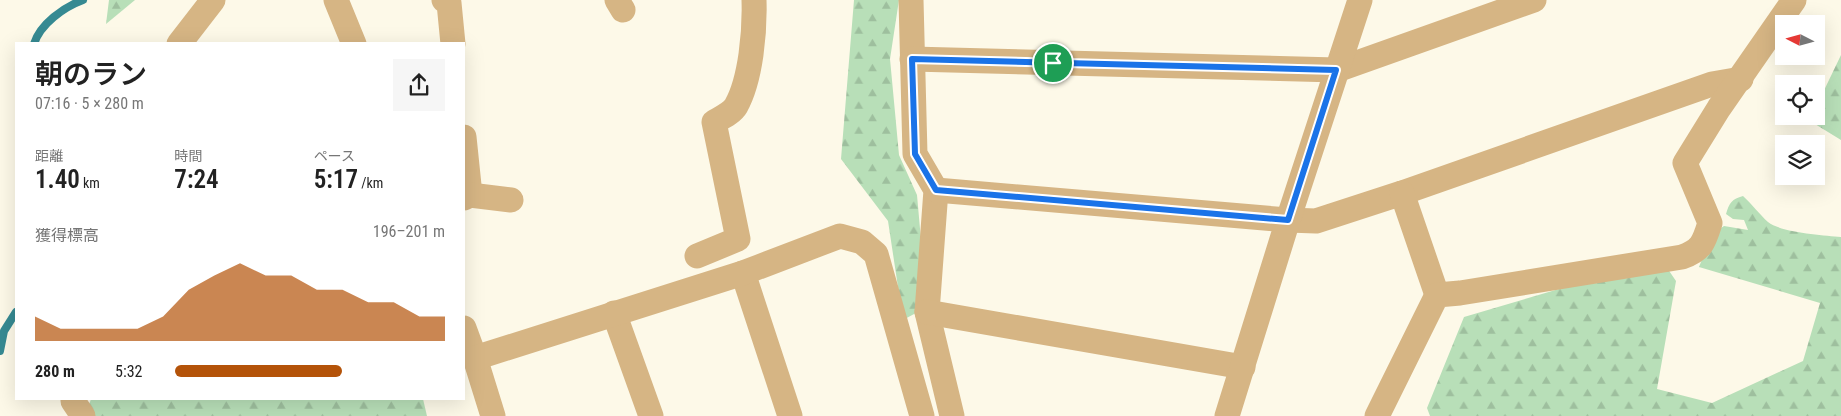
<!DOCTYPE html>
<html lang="ja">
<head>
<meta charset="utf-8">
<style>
  :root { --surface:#fff; --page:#f6f6f6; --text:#222; --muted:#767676; --accent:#b45309 }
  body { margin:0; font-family:"Roboto Condensed","Noto Sans JP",sans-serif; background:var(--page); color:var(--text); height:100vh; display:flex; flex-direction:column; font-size:19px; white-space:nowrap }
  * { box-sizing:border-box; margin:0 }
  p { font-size:16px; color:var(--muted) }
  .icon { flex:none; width:28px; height:28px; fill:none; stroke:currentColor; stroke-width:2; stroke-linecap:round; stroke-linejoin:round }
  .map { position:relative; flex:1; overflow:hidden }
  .drawer { position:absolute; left:15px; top:42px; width:450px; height:358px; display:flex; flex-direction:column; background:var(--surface); border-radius:0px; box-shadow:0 5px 20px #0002 }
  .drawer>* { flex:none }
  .needle { width:32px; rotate:276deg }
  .controls { position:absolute; left:1775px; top:15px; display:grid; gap:10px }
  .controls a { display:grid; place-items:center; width:50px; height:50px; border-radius:0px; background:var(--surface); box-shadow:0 5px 20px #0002; font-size:25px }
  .pin { position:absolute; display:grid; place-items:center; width:42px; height:42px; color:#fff; margin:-21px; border:2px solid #fff; border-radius:50%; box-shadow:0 1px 5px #0007 }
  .round { display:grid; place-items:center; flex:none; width:52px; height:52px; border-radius:0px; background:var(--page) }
  .summary { display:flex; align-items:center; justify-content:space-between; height:85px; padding:0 20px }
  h1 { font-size:28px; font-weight:600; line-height:38px }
  .figures { display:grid; grid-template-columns:repeat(3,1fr); gap:8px; height:85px; padding:5px 20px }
  .figures div { display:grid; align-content:center }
  .figures b { font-size:25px; font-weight:600 }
  .figures small { font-size:14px; font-weight:400 }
  .figures p { font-size:14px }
  .chart { height:140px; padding:10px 20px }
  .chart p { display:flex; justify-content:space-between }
  .chart svg { width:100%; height:90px; margin-top:5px; fill:var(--accent); opacity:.7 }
  ul { padding:0 20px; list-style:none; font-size:16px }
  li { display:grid; grid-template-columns:80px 60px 1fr; align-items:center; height:38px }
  li i { height:12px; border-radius:6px; background:var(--accent) }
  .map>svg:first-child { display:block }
  .forest { fill:url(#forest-firs) }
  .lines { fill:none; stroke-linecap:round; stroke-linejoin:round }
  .stream { stroke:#368a92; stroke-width:8 }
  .street { stroke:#d6b584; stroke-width:25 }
  .route-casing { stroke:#fff; stroke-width:10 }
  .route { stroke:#1a73e8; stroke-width:6 }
</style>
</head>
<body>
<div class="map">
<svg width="1841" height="416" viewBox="0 0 1841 416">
  <defs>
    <pattern id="forest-firs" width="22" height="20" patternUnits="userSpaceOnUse" patternTransform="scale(1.25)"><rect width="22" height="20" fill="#b8dfb8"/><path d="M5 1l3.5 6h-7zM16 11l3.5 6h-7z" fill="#9ebf9e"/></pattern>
  </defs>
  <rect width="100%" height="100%" fill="#fdf9e8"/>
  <g class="forest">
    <path d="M109,0H135L106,24Z"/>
    <path d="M854,0H899L890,59L899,155L917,195L927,307L903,320L888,221L841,159Z"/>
    <path d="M1841,55V140L1810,121L1812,116H1816V107Z"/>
    <path d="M1743,196C1752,204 1760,215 1768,222C1782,233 1823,235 1841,237V416H1430L1427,408L1464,317L1661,259L1676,281L1657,389L1712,403L1803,361L1820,303L1699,267L1712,234L1724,226L1748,230L1744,220L1733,219L1726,214C1729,203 1732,199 1743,196Z"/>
    <path d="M91,399H423L427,416H85Z"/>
  </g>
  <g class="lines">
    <g class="stream">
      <path d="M34,44C40,24 64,7 83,0"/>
      <path d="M0,351L4,331L16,312"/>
    </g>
    <g class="street">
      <path d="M336,0L354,44"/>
      <path d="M444,0L449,3L453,44"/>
      <path d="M617,0L623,10"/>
      <path d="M911,0L915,154L936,190L927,312L952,416"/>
      <path d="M179,44L213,0"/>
      <path d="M912,59L1337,70L1534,0"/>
      <path d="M464,137L470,195L464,198"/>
      <path d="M936,190L1288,220L1316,221L1402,193L1712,84L1741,79"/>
      <path d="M1402,193L1437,295"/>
      <path d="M470,195L511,200"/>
      <path d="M697,256L738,239L714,122C721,118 732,113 736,106C751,79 755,31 754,0"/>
      <path d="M743,273L790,416"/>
      <path d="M927,312L1243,367"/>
      <path d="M614,313L651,416"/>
      <path d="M464,328L475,358L493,416"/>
      <path d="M475,358L743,273L840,236L862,242L876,254L922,416"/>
      <path d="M73,399V401L83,416"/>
      <path d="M1227,416L1288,220L1360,0"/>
      <path d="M1377,416L1437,295L1460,293L1682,257C1702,250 1704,242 1710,223L1685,163L1719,108L1794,0"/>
    </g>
  </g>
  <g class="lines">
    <g class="route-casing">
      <path id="route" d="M912,59L1336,70L1288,220L936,190L915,154Z"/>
    </g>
    <use href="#route" class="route"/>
  </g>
</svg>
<div class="controls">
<a><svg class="needle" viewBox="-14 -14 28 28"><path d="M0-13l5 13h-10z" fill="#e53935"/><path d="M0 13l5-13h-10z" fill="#767676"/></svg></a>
<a><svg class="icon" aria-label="locate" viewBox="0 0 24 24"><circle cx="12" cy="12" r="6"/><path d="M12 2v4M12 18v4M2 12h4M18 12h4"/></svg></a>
<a><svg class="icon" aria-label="layers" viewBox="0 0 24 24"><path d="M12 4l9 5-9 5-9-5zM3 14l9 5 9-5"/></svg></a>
</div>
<div class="pin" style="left:1053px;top:63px;background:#1e9e55"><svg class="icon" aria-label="arrive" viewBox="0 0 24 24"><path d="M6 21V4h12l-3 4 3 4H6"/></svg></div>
<section class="drawer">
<div class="summary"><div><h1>朝のラン</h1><p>07:16 · 5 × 280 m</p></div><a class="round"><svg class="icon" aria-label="share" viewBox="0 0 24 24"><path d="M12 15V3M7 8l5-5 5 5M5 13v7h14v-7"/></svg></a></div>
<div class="figures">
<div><p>距離</p><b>1.40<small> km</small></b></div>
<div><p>時間</p><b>7:24</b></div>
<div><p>ペース</p><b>5:17<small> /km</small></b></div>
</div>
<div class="chart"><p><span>獲得標高</span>196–201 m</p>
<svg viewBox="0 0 160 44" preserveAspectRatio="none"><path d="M0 44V32L10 38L20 38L30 38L40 38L50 32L60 19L70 12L80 6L90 12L100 12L110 19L120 19L130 25L140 25L150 32L160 32V44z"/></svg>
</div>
<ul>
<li><b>280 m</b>5:32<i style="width:62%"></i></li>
</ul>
</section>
</div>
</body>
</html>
